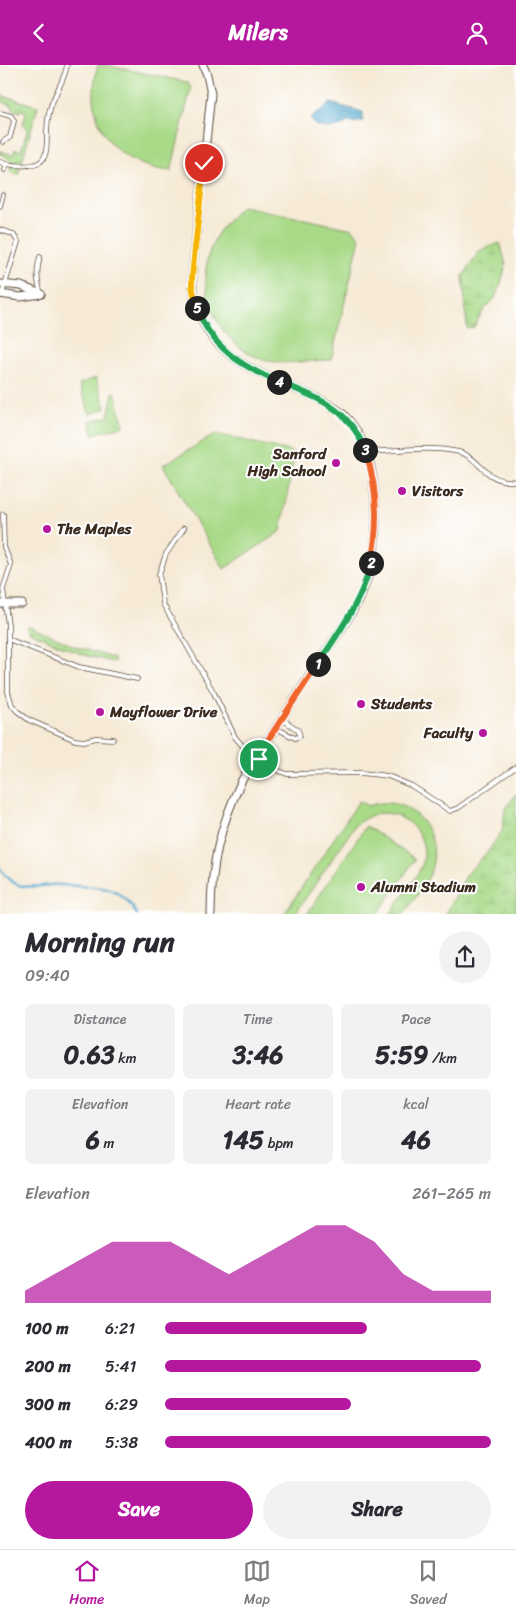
<!DOCTYPE html>
<html lang="en">
<head>
<meta charset="utf-8">
<style>
  :root { --surface:#fff; --page:#f2f2f3; --text:#2b2b33; --muted:#7c7c81; --line:#e1e1e2; --accent:#b5179e }
  body { margin:0; font-family:Sriracha,sans-serif; background:var(--page); color:var(--text); height:100vh; display:flex; flex-direction:column; font-size:19px; white-space:nowrap }
  * { box-sizing:border-box; margin:0 }
  p { font-size:16px; color:var(--muted) }
  .icon { flex:none; width:28px; height:28px; fill:none; stroke:currentColor; stroke-width:2; stroke-linecap:round; stroke-linejoin:round }
  .map { position:relative; height:849px; overflow:hidden }
  .drawer { display:flex; flex-direction:column; background:var(--surface); flex:1 }
  .drawer>* { flex:none }
  .pin { position:absolute; display:grid; place-items:center; width:42px; height:42px; color:#fff; margin:-21px; border:2px solid #fff; border-radius:50%; box-shadow:0 1px 5px #0007 }
  .km { position:absolute; width:25px; height:25px; margin:-12px; border-radius:50%; background:#222; color:#fff; font-size:14px; line-height:25px; text-align:center }
  .round { display:grid; place-items:center; flex:none; width:52px; height:52px; border-radius:26px; background:var(--page) }
  .head { display:flex; align-items:center; justify-content:space-between; height:85px; padding:0 25px }
  h1 { font-size:28px; font-weight:700; line-height:38px }
  .figures { display:grid; grid-template-columns:repeat(3,1fr); gap:8px; height:85px; padding:5px 25px }
  .figures div { display:grid; align-content:center; border-radius:8px; background:var(--page); text-align:center }
  .figures b { font-size:25px; font-weight:700 }
  .figures small { font-size:14px; font-weight:400 }
  .figures p { font-size:14px }
  .chart { height:140px; padding:10px 25px }
  .chart p { display:flex; justify-content:space-between }
  .chart svg { width:100%; height:90px; margin-top:5px; fill:var(--accent); opacity:.7 }
  .action { display:flex; gap:10px; margin-top:auto; padding:10px 25px }
  .action a { flex:1; height:58px; border-radius:30px; background:var(--accent); color:#fff; font-size:20px; font-weight:700; line-height:58px; text-align:center }
  .action a+a { background:var(--page); color:var(--text) }
  ul { padding:0 25px; list-style:none; font-size:16px }
  li { display:grid; grid-template-columns:80px 60px 1fr; align-items:center; height:38px }
  li i { height:12px; border-radius:6px; background:var(--accent) }
  header { display:flex; justify-content:space-between; align-items:center; height:65px; padding:0 25px; background:var(--accent); color:#fff; font-size:22px; font-weight:700 }
  .dock { display:flex; justify-content:space-around; align-items:center; height:70px; border-top:1px solid var(--line); background:var(--surface); font-size:14px; color:var(--muted) }
  .dock a { display:grid; justify-items:center; gap:2px }
  .dock .selected { color:var(--accent) }
  .map>svg:first-child { display:block }
  .grass { fill:url(#grass-tufts); stroke:#728253 }
  .wetland { fill:url(#wetland-marsh); stroke:#728253 }
  .park { fill:url(#park-dots); stroke:#728253 }
  .pitch { fill:#a9da88; stroke:#728253 }
  .water { fill:url(#water-ripples); stroke:#466976 }
  .lines { fill:none; stroke-linecap:round; stroke-linejoin:round }
  .stream { stroke:#52a8ce; stroke-width:2.5 }
  .service-casing { stroke:#57473a; stroke-width:5.5 }
  .minor-casing { stroke:#57473a; stroke-width:9 }
  .service { stroke:#fff; stroke-width:4 }
  .minor { stroke:#fff; stroke-width:7 }
  .split-1-casing { stroke:#fff; stroke-width:10 }
  .split-2-casing { stroke:#fff; stroke-width:10 }
  .split-3-casing { stroke:#fff; stroke-width:10 }
  .split-4-casing { stroke:#fff; stroke-width:10 }
  .split-5-casing { stroke:#fff; stroke-width:10 }
  .split-6-casing { stroke:#fff; stroke-width:10 }
  .split-7-casing { stroke:#fff; stroke-width:10 }
  .split-1 { stroke:#f0652b; stroke-width:6 }
  .split-2 { stroke:#22a559; stroke-width:6 }
  .split-3 { stroke:#f0652b; stroke-width:6 }
  .split-4 { stroke:#22a559; stroke-width:6 }
  .split-5 { stroke:#22a559; stroke-width:6 }
  .split-6 { stroke:#f5b400; stroke-width:6 }
  .split-7 { stroke:#f5b400; stroke-width:6 }
  .poi-dot { fill:#b5179e; stroke:#fff; stroke-width:2 }
  .labels { text-anchor:middle; stroke-width:4; stroke-linejoin:round; paint-order:stroke }
  .poi-label { font-size:15px; font-weight:bold; fill:#3b2a1e; stroke:#fff; text-anchor:start }
</style>
</head>
<body>
<header><svg class="icon" aria-label="back" viewBox="0 0 24 24"><path d="M15 5l-7 7 7 7"/></svg>Milers<svg class="icon" aria-label="person" viewBox="0 0 24 24"><circle cx="12" cy="8" r="4"/><path d="M4 21q1-7 8-7t8 7"/></svg></header>
<div class="map">
<svg width="516" height="849" viewBox="0 0 516 849">
  <defs>
    <pattern id="grass-tufts" width="24" height="20" patternUnits="userSpaceOnUse" patternTransform="scale(1.25)"><rect width="24" height="20" fill="#a9da88"/><path d="M3 7l-1-3M5 7V3M7 7l1-3M15 17l-1-3M17 17v-4M19 17l1-3" fill="none" stroke="#92bb75"/></pattern>
    <pattern id="wetland-marsh" width="20" height="14" patternUnits="userSpaceOnUse" patternTransform="scale(1.25)"><rect width="20" height="14" fill="#a9da88"/><path d="M1 5h8M5 5V1M11 12h8M15 12V8" fill="none" stroke="#92bb75"/></pattern>
    <pattern id="park-dots" width="8" height="8" patternUnits="userSpaceOnUse" patternTransform="scale(1.25)"><rect width="8" height="8" fill="#a9da88"/><path d="M2 2h.1M6 6h.1" fill="none" stroke="#92bb75" stroke-width="1.8" stroke-linecap="round"/></pattern>
    <pattern id="water-ripples" width="26" height="14" patternUnits="userSpaceOnUse" patternTransform="scale(1.25)"><rect width="26" height="14" fill="#52a8ce"/><path d="M2 4q2-2 4 0t4 0M15 11q2-2 4 0t4 0" fill="none" stroke="#4589a7"/></pattern>
  </defs>
  <rect width="100%" height="100%" fill="#fff"/>
  <filter id="ink" filterUnits="userSpaceOnUse"><feTurbulence type="fractalNoise" baseFrequency=".02" numOctaves="2"/><feDisplacementMap in="SourceGraphic" scale="10" xChannelSelector="R" yChannelSelector="G"/><feConvolveMatrix kernelMatrix="1 2 1 2 8 2 1 2 1" color-interpolation-filters="sRGB"/></filter>
  <filter id="wash" filterUnits="userSpaceOnUse"><feTurbulence type="fractalNoise" baseFrequency=".0096" numOctaves="4" result="noise"/><feDisplacementMap in="SourceGraphic" scale="20" xChannelSelector="R" yChannelSelector="G"/><feGaussianBlur stdDeviation="1.12" result="paint"/><feColorMatrix in="noise" values="0 0 0 0 0 0 0 0 0 0 0 0 0 0 0 0 0 1.4 0 .05"/><feComposite in="paint" operator="in"/></filter>
  <g filter="url(#wash)">
    <rect width="100%" height="100%" fill="#f6ead6"/>
    <path class="grass" d="M0,30L38,41L18,110L10,106L12,98L4,90L0,89V86L13,90L15,84L21,86L28,63L23,61L26,47L21,45L20,47L14,45L11,40L0,36Z"/>
    <g class="wetland">
      <path d="M500,178L506,199L501,218L495,233L483,246L474,262L467,264L463,211L479,186Z"/>
      <path d="M29,561L74,581L113,593L115,596L112,597L81,589L29,567L26,562Z"/>
      <path d="M516,729V849H446L467,809L489,785L502,766L505,744Z"/>
    </g>
    <path class="park" d="M115,327L124,361L93,369L90,356L108,352L113,328Z"/>
    <g class="pitch">
      <path d="M98,0H106L187,17L191,22L171,106C113,101 82,56 98,0Z"/>
      <path d="M242,141L353,164L360,173L331,295C307,295 281,302 258,293C216,275 194,223 212,180C217,166 231,151 242,141Z"/>
      <path d="M96,313L106,343L90,349L79,319Z"/>
      <path d="M216,369L290,386L294,391L281,466L224,504L163,400Z"/>
      <path d="M359,736L368,741C406,727 442,763 432,802C428,819 413,835 404,849H390C398,837 420,809 423,797C429,771 406,747 381,748C372,749 364,754 356,759L295,849H284Z"/>
      <path d="M366,761L415,794L378,849H307Z"/>
    </g>
    <path class="water" d="M331,38L363,47V56L354,58L347,57C338,65 328,64 316,61L310,53Z"/>
    <g class="lines">
      <path class="stream" d="M0,804C15,826 28,822 51,820C60,819 69,821 78,821C106,822 121,823 137,849"/>
    </g>
  </g>
  <g filter="url(#ink)">
    <g class="lines">
      <g class="service-casing">
        <g id="service">
          <path d="M0,48L11,51L14,56L10,72L3,77"/>
          <path d="M0,97L6,99L5,105"/>
          <path d="M6,99C63,108 40,79 50,44C54,29 65,15 67,0"/>
          <path d="M0,141L3,130"/>
          <path d="M0,165L13,169L18,177L2,229"/>
          <path d="M40,192C36,206 37,215 41,229"/>
          <path d="M366,387C397,386 428,380 459,387C480,392 485,419 516,416"/>
          <path d="M3,449L4,482L11,500L3,524L8,560V627L12,640L17,646L29,655L75,675L84,676L96,673L113,674"/>
          <path d="M184,463L166,489L159,509L163,539L214,628L235,672L246,685L272,703L287,709L362,708L388,711L412,721L450,746L458,743L516,702"/>
          <path d="M8,574L79,602L137,614"/>
          <path d="M276,663L295,673L300,671L298,665L282,654"/>
        </g>
      </g>
      <g class="minor-casing">
        <g id="minor">
          <path d="M203,0L207,10L211,29L192,211C194,278 238,300 293,323C310,330 329,337 343,349C363,368 372,398 374,424C378,455 377,484 367,514C357,546 334,574 316,601C291,639 267,677 242,715C220,761 211,798 211,849"/>
          <path d="M0,219L21,221L41,229"/>
          <path d="M0,229L20,232L41,229"/>
          <path d="M0,539H22"/>
        </g>
      </g>
      <use href="#service" class="service"/>
      <use href="#minor" class="minor"/>
    </g>
  </g>
  <g class="lines" filter="url(#ink)">
    <g class="split-1-casing">
      <path id="split-1" d="M259,694L256,693L318,599"/>
    </g>
    <g class="split-2-casing">
      <path id="split-2" d="M318,599C339,567 362,536 371,498"/>
    </g>
    <g class="split-3-casing">
      <path id="split-3" d="M365,385C378,423 379,460 371,498"/>
    </g>
    <g class="split-4-casing">
      <path id="split-4" d="M279,317C319,334 348,342 365,385"/>
    </g>
    <g class="split-5-casing">
      <path id="split-5" d="M197,243C211,282 242,302 279,317"/>
    </g>
    <g class="split-6-casing">
      <path id="split-6" d="M197,243L192,221V211L201,129"/>
    </g>
    <g class="split-7-casing">
      <path id="split-7" d="M201,129L204,98"/>
    </g>
    <use href="#split-1" class="split-1"/>
    <use href="#split-2" class="split-2"/>
    <use href="#split-3" class="split-3"/>
    <use href="#split-4" class="split-4"/>
    <use href="#split-5" class="split-5"/>
    <use href="#split-6" class="split-6"/>
    <use href="#split-7" class="split-7"/>
  </g>
  <g class="poi-dot">
    <circle cx="336" cy="398" r="5"/>
    <circle cx="402" cy="426" r="5"/>
    <circle cx="47" cy="464" r="5"/>
    <circle cx="361" cy="639" r="5"/>
    <circle cx="100" cy="647" r="5"/>
    <circle cx="483" cy="668" r="5"/>
    <circle cx="361" cy="822" r="5"/>
  </g>
  <g class="labels">
    <g class="poi-label">
      <text x="326" y="394" text-anchor="end">Sanford<tspan x="326" dy="17">High School</tspan></text>
      <text x="412" y="431">Visitors</text>
      <text x="57" y="469">The Maples</text>
      <text x="371" y="644">Students</text>
      <text x="110" y="652">Mayflower Drive</text>
      <text x="473" y="673" text-anchor="end">Faculty</text>
      <text x="371" y="827">Alumni Stadium</text>
    </g>
  </g>
</svg>
<div class="pin" style="left:259px;top:694px;background:#1e9e55"><svg class="icon" aria-label="arrive" viewBox="0 0 24 24"><path d="M6 21V4h12l-3 4 3 4H6"/></svg></div>
<div class="pin" style="left:204px;top:98px;background:#d93025"><svg class="icon" aria-label="check" viewBox="0 0 24 24"><path d="M5 12l5 5 9-10"/></svg></div>
<b class="km" style="left:318px;top:599px">1</b>
<b class="km" style="left:371px;top:498px">2</b>
<b class="km" style="left:365px;top:385px">3</b>
<b class="km" style="left:279px;top:317px">4</b>
<b class="km" style="left:197px;top:243px">5</b>
</div>
<section class="drawer">
<div class="head"><div><h1>Morning run</h1><p>09:40</p></div><a class="round"><svg class="icon" aria-label="share" viewBox="0 0 24 24"><path d="M12 15V3M7 8l5-5 5 5M5 13v7h14v-7"/></svg></a></div>
<div class="figures">
<div><p>Distance</p><b>0.63<small> km</small></b></div>
<div><p>Time</p><b>3:46</b></div>
<div><p>Pace</p><b>5:59<small> /km</small></b></div>
</div>
<div class="figures">
<div><p>Elevation</p><b>6<small> m</small></b></div>
<div><p>Heart rate</p><b>145<small> bpm</small></b></div>
<div><p>kcal</p><b>46</b></div>
</div>
<div class="chart"><p><span>Elevation</span>261–265 m</p>
<svg viewBox="0 0 160 44" preserveAspectRatio="none"><path d="M0 44V38L10 30L20 22L30 14L40 14L50 14L60 22L70 30L80 22L90 14L100 6L110 6L120 14L130 30L140 38L150 38L160 38V44z"/></svg>
</div>
<ul>
<li><b>100 m</b>6:21<i style="width:62%"></i></li>
<li><b>200 m</b>5:41<i style="width:97%"></i></li>
<li><b>300 m</b>6:29<i style="width:57%"></i></li>
<li><b>400 m</b>5:38<i style="width:100%"></i></li>
</ul>
<div class="action"><a>Save</a><a>Share</a></div>
</section>
<nav class="dock">
<a class="selected"><svg class="icon" aria-label="home" viewBox="0 0 24 24"><path d="M3 11l9-7 9 7M6 9v11h12V9"/></svg>Home</a>
<a><svg class="icon" aria-label="map" viewBox="0 0 24 24"><path d="M3 6l6-2 6 2 6-2v14l-6 2-6-2-6 2zM9 4v14M15 6v14"/></svg>Map</a>
<a><svg class="icon" aria-label="saved" viewBox="0 0 24 24"><path d="M7 4h10v16l-5-4-5 4z"/></svg>Saved</a>
</nav>
</body>
</html>
